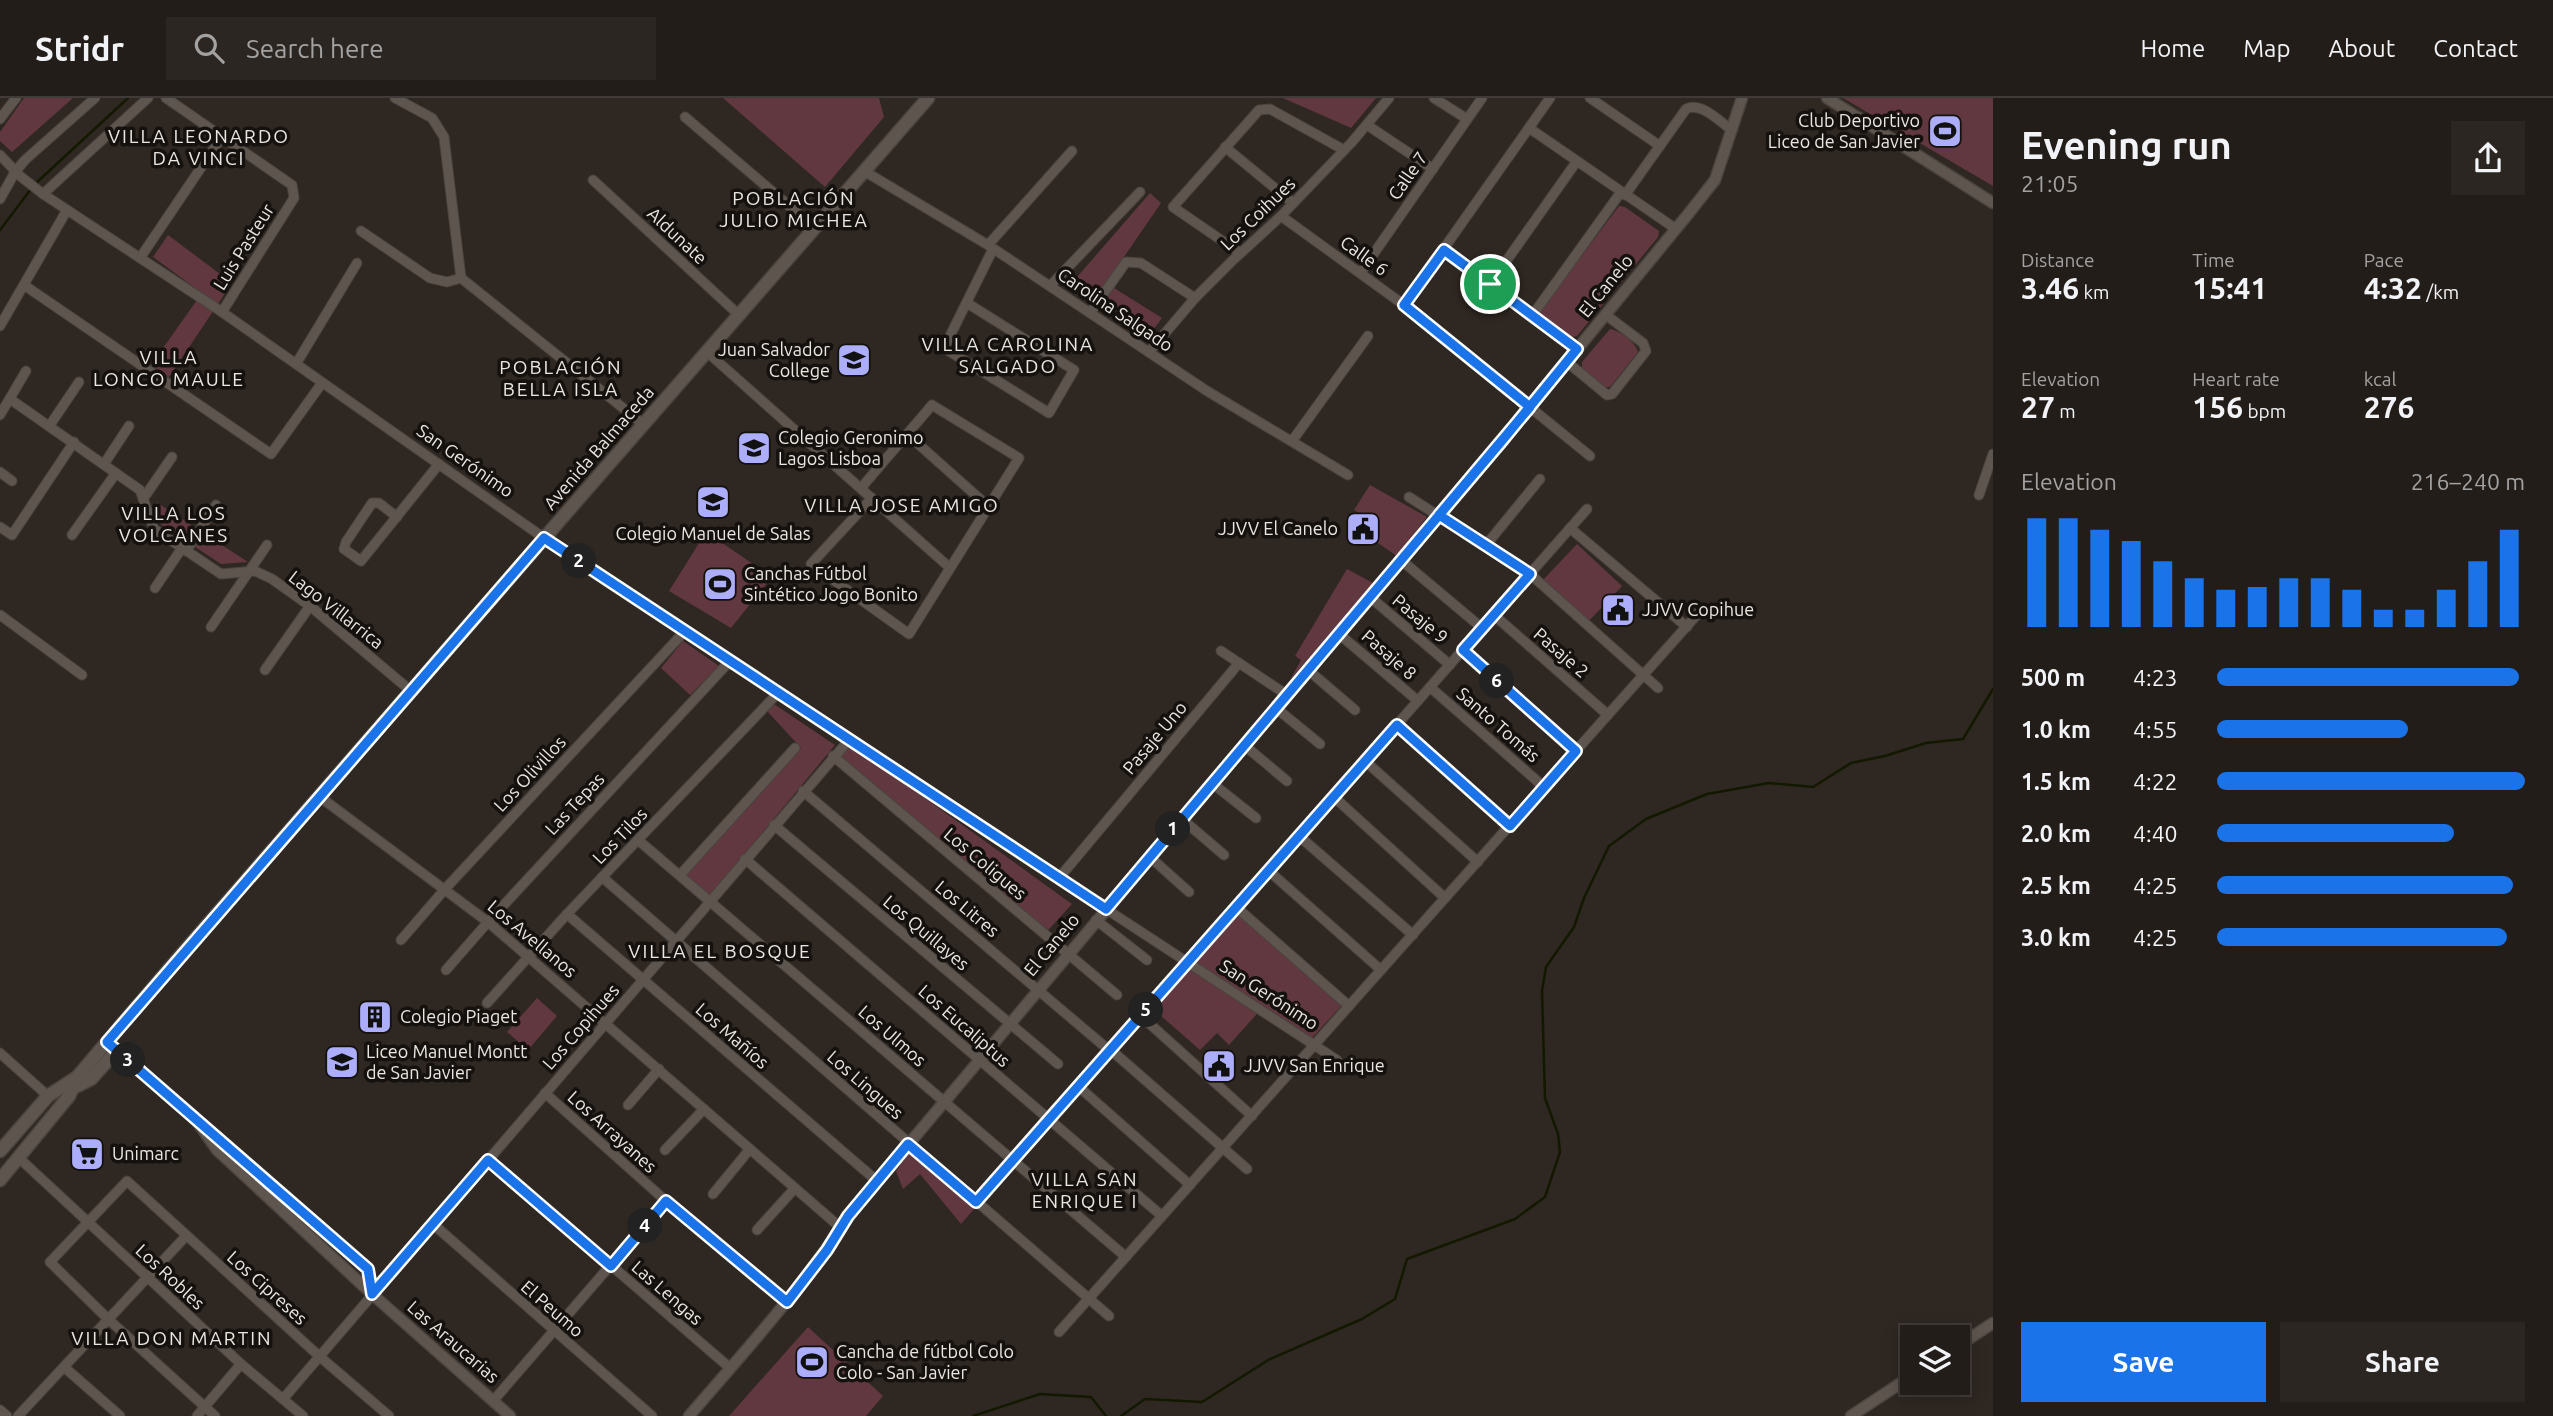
<!DOCTYPE html>
<html lang="en">
<head>
<meta charset="utf-8">
<style>
  :root { --surface:#231d19; --page:#2b2622; --text:#f1f3f6; --muted:#a3a2a2; --line:#403b38; --accent:#1a73e8 }
  body { margin:0; font-family:Ubuntu,sans-serif; background:var(--page); color:var(--text); height:100vh; display:flex; flex-direction:column; font-size:26px; white-space:nowrap }
  * { box-sizing:border-box; margin:0 }
  p { font-size:23px; color:var(--muted) }
  .icon { flex:none; width:38px; height:38px; fill:none; stroke:currentColor; stroke-width:2; stroke-linecap:round; stroke-linejoin:round }
  .map { position:relative; flex:1; overflow:hidden }
  .details { display:flex; flex-direction:column; background:var(--surface); width:560px }
  .details>* { flex:none }
  .controls { position:absolute; left:1900px; top:1227px; display:grid; gap:14px }
  .controls a { display:grid; place-items:center; width:70px; height:70px; border-radius:0px; background:var(--surface); box-shadow:0 4px 18px #0003,0 0 0 2px var(--line); font-size:35px }
  .pin { position:absolute; display:grid; place-items:center; width:60px; height:60px; color:#fff; margin:-30px; border:4px solid #fff; border-radius:50%; box-shadow:0 2px 7px #0007 }
  .km { position:absolute; width:35px; height:35px; margin:-18px; border-radius:50%; background:#222; color:#fff; font-size:19px; line-height:35px; text-align:center }
  .round { display:grid; place-items:center; flex:none; width:74px; height:74px; border-radius:0px; background:var(--page) }
  .head { display:flex; align-items:center; justify-content:space-between; height:119px; padding:0 28px }
  h1 { font-size:38px; font-weight:700; line-height:52px }
  .metrics { display:grid; grid-template-columns:repeat(3,1fr); gap:10px; height:119px; padding:7px 28px }
  .metrics div { display:grid; align-content:center }
  .metrics b { font-size:30px; font-weight:700 }
  .metrics small { font-size:19px; font-weight:400 }
  .metrics p { font-size:19px }
  .chart { height:196px; padding:14px 28px }
  .chart p { display:flex; justify-content:space-between }
  .chart svg { width:100%; height:126px; margin-top:7px; stroke:var(--accent); stroke-width:6 }
  .action { display:flex; gap:14px; margin-top:auto; padding:14px 28px }
  .action a { flex:1; height:80px; border-radius:0px; background:var(--accent); color:#fff; font-size:28px; font-weight:700; line-height:80px; text-align:center }
  .action a+a { background:var(--page); color:var(--text) }
  ul { padding:0 28px; list-style:none; font-size:23px }
  li { display:grid; grid-template-columns:112px 84px 1fr; align-items:center; height:52px }
  li i { height:18px; border-radius:9px; background:var(--accent) }
  header { display:flex; align-items:center; gap:42px; box-sizing:border-box; height:98px; padding:0 35px; background:var(--surface); border-bottom:2px solid var(--line) }
  header strong { font-size:33px }
  nav { display:flex; gap:38px; margin-inline-start:auto; font-size:24px }
  .search { width:490px; height:63px; background:var(--page); display:flex; align-items:center; gap:18px; box-sizing:border-box; padding:0 24px; border-radius:0px; color:var(--muted); font-size:26px }
  main { display:flex; flex:1; min-height:0 }
  .map>svg:first-child { display:block }
  .green { fill:#623840 }
  .lines { fill:none; stroke-linecap:round; stroke-linejoin:round }
  .stream { stroke:#131900; stroke-width:2.5 }
  .minor-casing { stroke:#4a433e; stroke-width:11 }
  .tertiary-casing { stroke:#4a433e; stroke-width:13 }
  .secondary-casing { stroke:#4a433e; stroke-width:15 }
  .minor { stroke:#5e554e; stroke-width:9 }
  .tertiary { stroke:#5e554e; stroke-width:10 }
  .secondary { stroke:#5e554e; stroke-width:12 }
  .route-casing { stroke:#fff; stroke-width:14 }
  .route { stroke:#1a73e8; stroke-width:9 }
  .labels { text-anchor:middle; stroke-width:7; stroke-linejoin:round; paint-order:stroke }
  .poi-label { font-size:18px; fill:#ebe6e1; stroke:#14110e; text-anchor:start }
  .street-label { font-size:18px; fill:#ebe6e1; stroke:#14110e }
  .neighbourhood-label { font-size:19px; letter-spacing:2px; fill:#ebe6e1; stroke:#14110e }
</style>
</head>
<body>
<header>
<strong>Stridr</strong>
<div class="search"><svg class="icon" aria-label="search" viewBox="0 0 24 24"><circle cx="10" cy="10" r="6"/><path d="M15 15l6 6"/></svg>Search here</div>
<nav><a>Home</a><a>Map</a><a>About</a><a>Contact</a></nav>
</header>
<main>
<div class="map">
<svg width="1993" height="1318" viewBox="0 0 1993 1318">
  <rect width="100%" height="100%" fill="#2f2721"/>
  <g class="green">
    <path d="M24,0H73L12,54L0,43V34Z"/>
    <path d="M723,0H879L884,19L825,89Z"/>
    <path d="M1283,0H1376L1351,30Z"/>
    <path d="M1843,0H1993V88Z"/>
    <path d="M1150,95L1161,105L1106,185L1162,220L1150,236L1071,186Z"/>
    <path d="M1619,108L1625,109L1659,133L1658,139L1577,238L1572,239L1541,216V212Z"/>
    <path d="M168,137L232,185L169,279L151,267L202,195L153,159Z"/>
    <path d="M1610,231C1620,233 1635,243 1638,254L1610,289H1605L1582,271V264Z"/>
    <path d="M1370,387L1427,419L1397,458L1369,439L1376,424L1354,412Z"/>
    <path d="M156,404L248,464L221,466L159,425Z"/>
    <path d="M706,434L772,479L731,530L669,493Z"/>
    <path d="M1577,446L1622,488L1587,525L1542,483Z"/>
    <path d="M1347,471L1373,485L1290,582L1301,562L1295,558Z"/>
    <path d="M683,543L719,568L690,597L661,570Z"/>
    <path d="M774,606L835,647L704,805L680,781L801,650L767,613Z"/>
    <path d="M850,646L1072,806L1041,840L836,663Z"/>
    <path d="M1238,816L1343,906L1312,940L1264,908L1229,947L1217,935L1200,952L1152,910Z"/>
    <path d="M537,900L557,918L528,952L507,934Z"/>
    <path d="M910,1053L975,1110L961,1126L920,1076L903,1091L896,1073Z"/>
    <path d="M808,1229L883,1298L866,1318H729Z"/>
  </g>
  <g class="lines">
    <g class="stream">
      <path d="M35,86L128,0"/>
      <path d="M0,132L31,91"/>
      <path d="M973,1318L1040,1296L1091,1299L1106,1318"/>
      <path d="M1121,1318L1145,1301L1202,1304L1270,1261L1362,1221L1395,1201L1407,1161L1515,1121L1545,1099L1560,1054L1558,1036L1545,1000L1542,893L1546,869L1574,829L1584,800L1609,748L1646,721L1707,696L1769,685L1813,689L1851,665L1885,658L1926,645L1963,641L1993,591"/>
    </g>
    <g class="minor-casing">
      <g id="minor">
        <path d="M166,0L292,87L294,100L222,214"/>
        <path d="M395,0L432,20L444,39L461,180"/>
        <path d="M1434,0L1467,21"/>
        <path d="M1590,0L1660,48"/>
        <path d="M685,19L815,130"/>
        <path d="M0,21L16,0"/>
        <path d="M1367,27L1433,71"/>
        <path d="M1529,30L1676,131"/>
        <path d="M1225,49L1293,105"/>
        <path d="M0,57L20,78L43,96L222,214L544,440"/>
        <path d="M864,73L988,147L1207,293L1348,377"/>
        <path d="M593,82L739,217"/>
        <path d="M43,96L148,0"/>
        <path d="M1625,97L1686,11C1701,3 1720,24 1732,32"/>
        <path d="M0,101L15,74L25,62L95,0"/>
        <path d="M1281,118L1404,207L1590,358"/>
        <path d="M361,133L430,180L447,184L461,180"/>
        <path d="M988,147L1072,53"/>
        <path d="M1444,152L1577,251"/>
        <path d="M1240,155L1173,109L1259,12L1270,11L1344,52"/>
        <path d="M140,160L221,40"/>
        <path d="M1361,174L1482,0"/>
        <path d="M461,180L643,326"/>
        <path d="M1490,186L1577,63"/>
        <path d="M24,187L271,356L322,285"/>
        <path d="M1050,188L1140,94"/>
        <path d="M967,205L1074,272L1049,315L944,250L993,151"/>
        <path d="M1404,207L1550,0"/>
        <path d="M1090,215L1126,164L1141,165L1195,200"/>
        <path d="M1532,218L1621,94"/>
        <path d="M0,228L67,112"/>
        <path d="M707,254L949,469"/>
        <path d="M1149,254L1195,200L1232,163L1281,118L1352,44L1389,0"/>
        <path d="M1567,264L1607,297L1612,296L1646,253L1643,245L1606,217"/>
        <path d="M296,266L357,165"/>
        <path d="M10,301L140,392L154,431L221,476L255,473L272,481L310,508L411,593"/>
        <path d="M0,317L26,273"/>
        <path d="M50,327L79,284"/>
        <path d="M907,336L989,409"/>
        <path d="M1292,343L1368,238"/>
        <path d="M104,366L129,328"/>
        <path d="M0,374L12,383"/>
        <path d="M861,390L932,307L1019,360L909,536L811,466L872,400"/>
        <path d="M1979,397L1993,356"/>
        <path d="M1409,399L1530,476L1658,590"/>
        <path d="M143,401L172,359"/>
        <path d="M397,419L379,405H372L346,444L344,451L361,463L439,366"/>
        <path d="M0,429L12,437L74,344"/>
        <path d="M1570,430L1687,529"/>
        <path d="M72,437L116,375"/>
        <path d="M1486,447L1540,381"/>
        <path d="M186,453L216,407"/>
        <path d="M1401,462L1482,530"/>
        <path d="M155,490L182,450"/>
        <path d="M1370,499L1450,567"/>
        <path d="M0,517L82,577"/>
        <path d="M1494,517L1608,617"/>
        <path d="M211,529L267,447"/>
        <path d="M1339,536L1418,603"/>
        <path d="M1463,552L1576,653"/>
        <path d="M1221,553L1287,597"/>
        <path d="M265,572L310,508"/>
        <path d="M1308,572L1355,612"/>
        <path d="M1430,589L1544,689"/>
        <path d="M1276,610L1320,646"/>
        <path d="M1397,627L1510,728"/>
        <path d="M1244,647L1287,683"/>
        <path d="M833,658L1117,897"/>
        <path d="M1365,663L1478,764"/>
        <path d="M1212,685L1256,720"/>
        <path d="M803,693L1110,953"/>
        <path d="M320,699L488,824L841,1130"/>
        <path d="M1334,699L1445,800"/>
        <path d="M1182,721L1224,757"/>
        <path d="M774,727L1058,966"/>
        <path d="M1299,738L1413,837"/>
        <path d="M638,742L1126,1159"/>
        <path d="M1150,759L1189,794"/>
        <path d="M745,761L1162,1118"/>
        <path d="M1269,773L1381,872"/>
        <path d="M680,777L795,650"/>
        <path d="M602,779L1109,1218"/>
        <path d="M1059,780L1239,565"/>
        <path d="M1236,809L1349,908"/>
        <path d="M1106,811L1337,962"/>
        <path d="M567,816L877,1083"/>
        <path d="M1096,822L1147,862"/>
        <path d="M401,842L445,791L685,533"/>
        <path d="M446,872L488,824L730,563"/>
        <path d="M487,905L567,816L778,595"/>
        <path d="M1141,918L1252,1018"/>
        <path d="M1111,952L1247,1071"/>
        <path d="M0,955L48,998"/>
        <path d="M1079,989L1190,1087"/>
        <path d="M545,995L666,1103L787,1204"/>
        <path d="M628,1007L659,971"/>
        <path d="M665,1052L704,1011"/>
        <path d="M19,1060L241,1266L303,1318"/>
        <path d="M488,1061L730,1270"/>
        <path d="M713,1096L750,1051"/>
        <path d="M976,1104L1587,411"/>
        <path d="M433,1126L652,1318"/>
        <path d="M757,1132L795,1090"/>
        <path d="M1059,1234L1702,511"/>
        <path d="M64,1269L120,1318"/>
        <path d="M283,1301L849,642"/>
        <path d="M493,1303L666,1103"/>
        <path d="M0,1312L7,1318"/>
        <path d="M18,1318L186,1138"/>
        <path d="M197,1318L241,1266"/>
        <path d="M215,1318L108,1221L50,1164L127,1083L319,1258L389,1318"/>
      </g>
    </g>
    <g class="tertiary-casing">
      <g id="tertiary">
        <path d="M1827,0L1993,105"/>
        <path d="M544,440L1106,811"/>
        <path d="M112,948L368,1171L372,1196"/>
        <path d="M194,1019L217,1052L372,1196L510,1318"/>
        <path d="M1958,1248L1993,1225"/>
        <path d="M689,1318C745,1253 802,1191 848,1118L1501,344L1689,115L1715,82L1742,0"/>
        <path d="M1851,1318L1913,1277"/>
      </g>
    </g>
    <g class="secondary-casing">
      <g id="secondary">
        <path d="M73,990L91,981L117,952"/>
        <path d="M0,1053L48,998L77,979"/>
        <path d="M0,1082L69,998L78,978L180,858L928,0"/>
      </g>
    </g>
    <use href="#minor" class="minor"/>
    <use href="#tertiary" class="tertiary"/>
    <use href="#secondary" class="secondary"/>
  </g>
  <g class="lines">
    <g class="route-casing">
      <path id="route" d="M1490,186L1577,251C1552,282 1526,313 1501,344L1106,811L544,440L107,944L368,1171L372,1196L488,1062L611,1168L666,1103L787,1204L827,1152L848,1118L908,1046L976,1104L1397,627L1510,728L1576,653L1463,552L1530,476L1439,417L1530,309L1404,207L1444,152L1490,186"/>
    </g>
    <use href="#route" class="route"/>
  </g>
  <defs>
    <g id="stadium-square" transform="scale(1.75)"><rect x="-9" y="-9" width="18" height="18" rx="4" fill="#adaefb" stroke="#14110e"/><path d="M0-5a6.5 5 0 1 0 0 10a6.5 5 0 1 0 0-10ZM-3.5-1.8h7v3.6h-7Z" fill="#111"/></g>
    <g id="school-square" transform="scale(1.75)"><rect x="-9" y="-9" width="18" height="18" rx="4" fill="#adaefb" stroke="#14110e"/><path d="M0-5L7-2L0 1L-7-2ZM-4 1L0 2.5L4 1V4Q0 6-4 4Z" fill="#111"/></g>
    <g id="civic-square" transform="scale(1.75)"><rect x="-9" y="-9" width="18" height="18" rx="4" fill="#adaefb" stroke="#14110e"/><path d="M-.6-6.5H3V-4.5H.6V-3L4-1V1h2V6H-6V1h2V-1L-.6-3ZM-1.2 2.5V6h2.4V2.5Z" fill="#111"/></g>
    <g id="building-square" transform="scale(1.75)"><rect x="-9" y="-9" width="18" height="18" rx="4" fill="#adaefb" stroke="#14110e"/><path d="M-4-6H4V6H1V3H-1V6H-4ZM-2.5-4.3h1.7v1.8h-1.7ZM.8-4.3h1.7v1.8H.8ZM-2.5-1h1.7V.8h-1.7ZM.8-1h1.7V.8H.8Z" fill="#111"/></g>
    <g id="supermarket-square" transform="scale(1.75)"><rect x="-9" y="-9" width="18" height="18" rx="4" fill="#adaefb" stroke="#14110e"/><path d="M-6-5.5h2.5l.6 2H6L4.5 2H-2.5L-4.4-4H-6ZM-1.5 3.2a1.3 1.3 0 1 0 .1 0ZM3 3.2a1.3 1.3 0 1 0 .1 0Z" fill="#111"/></g>
  </defs>
  <g fill-rule="evenodd">
    <use href="#stadium-square" x="1945" y="33"/>
    <use href="#school-square" x="854" y="262"/>
    <use href="#school-square" x="754" y="350"/>
    <use href="#school-square" x="713" y="404"/>
    <use href="#civic-square" x="1363" y="431"/>
    <use href="#stadium-square" x="720" y="486"/>
    <use href="#civic-square" x="1618" y="512"/>
    <use href="#building-square" x="375" y="919"/>
    <use href="#school-square" x="342" y="964"/>
    <use href="#civic-square" x="1219" y="968"/>
    <use href="#supermarket-square" x="87" y="1056"/>
    <use href="#stadium-square" x="812" y="1264"/>
  </g>
  <g class="labels">
    <g class="poi-label">
      <text x="1920" y="29" text-anchor="end">Club Deportivo<tspan x="1920" dy="21">Liceo de San Javier</tspan></text>
      <text x="830" y="258" text-anchor="end">Juan Salvador<tspan x="830" dy="21">College</tspan></text>
      <text x="778" y="346">Colegio Geronimo<tspan x="778" dy="21">Lagos Lisboa</tspan></text>
      <text x="1338" y="437" text-anchor="end">JJVV El Canelo</text>
      <text x="713" y="442" text-anchor="middle">Colegio Manuel de Salas</text>
      <text x="744" y="482">Canchas Fútbol<tspan x="744" dy="21">Sintético Jogo Bonito</tspan></text>
      <text x="1642" y="518">JJVV Copihue</text>
      <text x="400" y="925">Colegio Piaget</text>
      <text x="366" y="960">Liceo Manuel Montt<tspan x="366" dy="21">de San Javier</tspan></text>
      <text x="1244" y="974">JJVV San Enrique</text>
      <text x="112" y="1062">Unimarc</text>
      <text x="836" y="1260">Cancha de fútbol Colo<tspan x="836" dy="21">Colo - San Javier</tspan></text>
    </g>
    <g class="street-label">
      <text transform="translate(1408 78) rotate(-55)" y="6">Calle 7</text>
      <text transform="translate(1258 116) rotate(-44)" y="6">Los Coihues</text>
      <text transform="translate(677 138) rotate(43)" y="6">Aldunate</text>
      <text transform="translate(244 149) rotate(-58)" y="6">Luis Pasteur</text>
      <text transform="translate(1364 158) rotate(36)" y="6">Calle 6</text>
      <text transform="translate(1606 188) rotate(-51)" y="6">El Canelo</text>
      <text transform="translate(1115 212) rotate(34)" y="6">Carolina Salgado</text>
      <text transform="translate(599 350) rotate(-49)" y="6">Avenida Balmaceda</text>
      <text transform="translate(465 363) rotate(35)" y="6">San Gerónimo</text>
      <text transform="translate(336 512) rotate(38)" y="6">Lago Villarrica</text>
      <text transform="translate(1420 521) rotate(40)" y="6">Pasaje 9</text>
      <text transform="translate(1561 555) rotate(41)" y="6">Pasaje 2</text>
      <text transform="translate(1389 557) rotate(41)" y="6">Pasaje 8</text>
      <text transform="translate(1498 627) rotate(41)" y="6">Santo Tomás</text>
      <text transform="translate(1155 640) rotate(-50)" y="6">Pasaje Uno</text>
      <text transform="translate(530 676) rotate(-47)" y="6">Los Olivillos</text>
      <text transform="translate(575 706) rotate(-47)" y="6">Las Tepas</text>
      <text transform="translate(620 738) rotate(-46)" y="6">Los Tilos</text>
      <text transform="translate(985 766) rotate(40)" y="6">Los Coligues</text>
      <text transform="translate(967 811) rotate(40)" y="6">Los Litres</text>
      <text transform="translate(926 835) rotate(40)" y="6">Los Quillayes</text>
      <text transform="translate(532 841) rotate(40)" y="6">Los Avellanos</text>
      <text transform="translate(1052 847) rotate(-50)" y="6">El Canelo</text>
      <text transform="translate(1269 897) rotate(33)" y="6">San Gerónimo</text>
      <text transform="translate(964 928) rotate(41)" y="6">Los Eucaliptus</text>
      <text transform="translate(581 929) rotate(-49)" y="6">Los Copihues</text>
      <text transform="translate(732 938) rotate(41)" y="6">Los Mañíos</text>
      <text transform="translate(892 938) rotate(41)" y="6">Los Ulmos</text>
      <text transform="translate(865 987) rotate(41)" y="6">Los Lingues</text>
      <text transform="translate(612 1034) rotate(42)" y="6">Los Arrayanes</text>
      <text transform="translate(170 1179) rotate(43)" y="6">Los Robles</text>
      <text transform="translate(267 1190) rotate(42)" y="6">Los Cipreses</text>
      <text transform="translate(667 1195) rotate(41)" y="6">Las Lengas</text>
      <text transform="translate(552 1211) rotate(41)" y="6">El Peumo</text>
      <text transform="translate(453 1244) rotate(41)" y="6">Las Araucarias</text>
    </g>
    <g class="neighbourhood-label">
      <text x="199" y="45">VILLA LEONARDO<tspan x="199" dy="22">DA VINCI</tspan></text>
      <text x="794" y="107">POBLACIÓN<tspan x="794" dy="22">JULIO MICHEA</tspan></text>
      <text x="1008" y="253">VILLA CAROLINA<tspan x="1008" dy="22">SALGADO</tspan></text>
      <text x="169" y="266">VILLA<tspan x="169" dy="22">LONCO MAULE</tspan></text>
      <text x="561" y="276">POBLACIÓN<tspan x="561" dy="22">BELLA ISLA</tspan></text>
      <text x="902" y="414">VILLA JOSE AMIGO</text>
      <text x="174" y="422">VILLA LOS<tspan x="174" dy="22">VOLCANES</tspan></text>
      <text x="720" y="860">VILLA EL BOSQUE</text>
      <text x="1085" y="1088">VILLA SAN<tspan x="1085" dy="22">ENRIQUE I</tspan></text>
      <text x="172" y="1247">VILLA DON MARTIN</text>
    </g>
  </g>
</svg>
<div class="controls">
<a><svg class="icon" aria-label="layers" viewBox="0 0 24 24"><path d="M12 4l9 5-9 5-9-5zM3 14l9 5 9-5"/></svg></a>
</div>
<div class="pin" style="left:1490px;top:186px;background:#1e9e55"><svg class="icon" aria-label="arrive" viewBox="0 0 24 24"><path d="M6 21V4h12l-3 4 3 4H6"/></svg></div>
<b class="km" style="left:1173px;top:731px">1</b>
<b class="km" style="left:579px;top:463px">2</b>
<b class="km" style="left:128px;top:962px">3</b>
<b class="km" style="left:645px;top:1128px">4</b>
<b class="km" style="left:1146px;top:912px">5</b>
<b class="km" style="left:1497px;top:583px">6</b>
</div>
<section class="details">
<div class="head"><div><h1>Evening run</h1><p>21:05</p></div><a class="round"><svg class="icon" aria-label="share" viewBox="0 0 24 24"><path d="M12 15V3M7 8l5-5 5 5M5 13v7h14v-7"/></svg></a></div>
<div class="metrics">
<div><p>Distance</p><b>3.46<small> km</small></b></div>
<div><p>Time</p><b>15:41</b></div>
<div><p>Pace</p><b>4:32<small> /km</small></b></div>
</div>
<div class="metrics">
<div><p>Elevation</p><b>27<small> m</small></b></div>
<div><p>Heart rate</p><b>156<small> bpm</small></b></div>
<div><p>kcal</p><b>276</b></div>
</div>
<div class="chart"><p><span>Elevation</span>216–240 m</p>
<svg viewBox="0 0 160 44" preserveAspectRatio="none"><path d="M5 44V6M15 44V6M25 44V10M35 44V14M45 44V21M55 44V27M65 44V31M75 44V30M85 44V27M95 44V27M105 44V31M115 44V38M125 44V38M135 44V31M145 44V21M155 44V10"/></svg>
</div>
<ul>
<li><b>500 m</b>4:23<i style="width:98%"></i></li>
<li><b>1.0 km</b>4:55<i style="width:62%"></i></li>
<li><b>1.5 km</b>4:22<i style="width:100%"></i></li>
<li><b>2.0 km</b>4:40<i style="width:77%"></i></li>
<li><b>2.5 km</b>4:25<i style="width:96%"></i></li>
<li><b>3.0 km</b>4:25<i style="width:94%"></i></li>
</ul>
<div class="action"><a>Save</a><a>Share</a></div>
</section>
</main>
</body>
</html>
